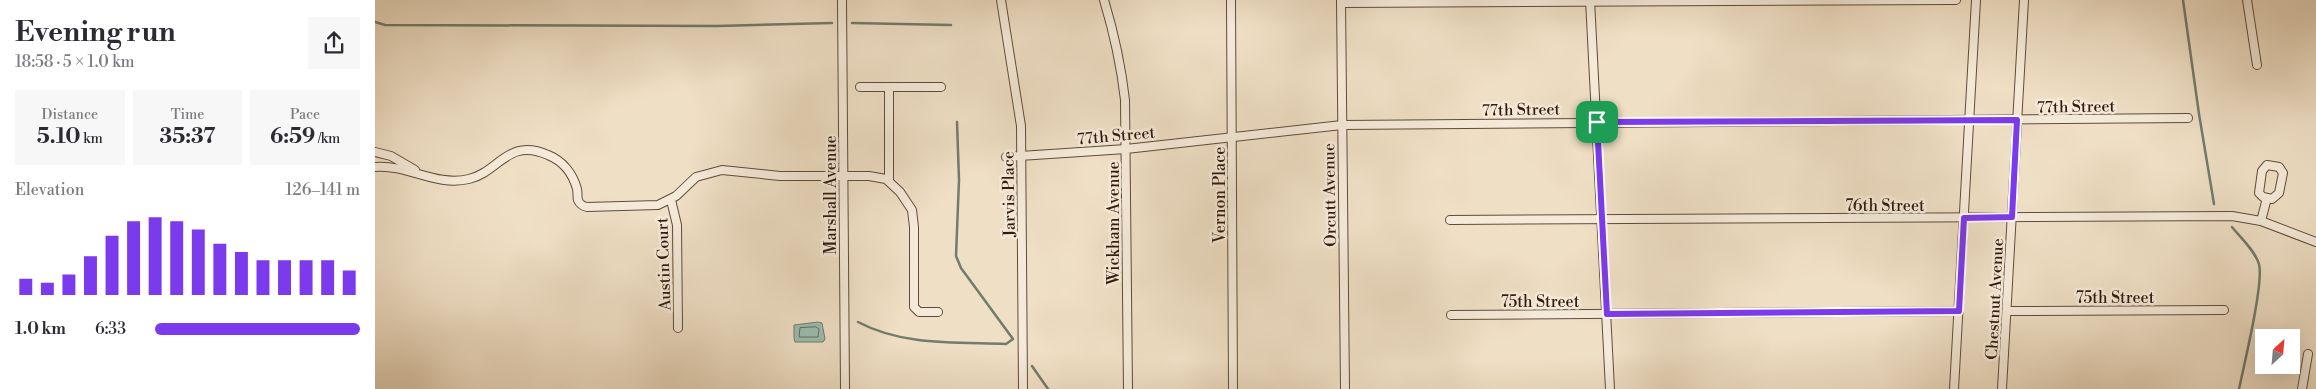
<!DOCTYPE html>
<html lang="en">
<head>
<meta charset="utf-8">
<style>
  :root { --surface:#fff; --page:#f7f7f7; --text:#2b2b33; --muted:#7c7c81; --accent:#7c3aed }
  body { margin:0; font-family:"Libre Bodoni",serif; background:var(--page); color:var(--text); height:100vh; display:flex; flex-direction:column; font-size:19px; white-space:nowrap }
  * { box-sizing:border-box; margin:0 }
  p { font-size:16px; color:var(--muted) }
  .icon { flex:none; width:28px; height:28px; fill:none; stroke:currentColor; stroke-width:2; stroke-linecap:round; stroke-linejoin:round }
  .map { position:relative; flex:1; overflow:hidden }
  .side { display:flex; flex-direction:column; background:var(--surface); width:375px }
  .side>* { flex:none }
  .needle { width:32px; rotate:26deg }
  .controls { position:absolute; left:1880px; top:329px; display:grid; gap:10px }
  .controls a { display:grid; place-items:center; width:45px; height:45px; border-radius:0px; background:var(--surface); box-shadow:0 5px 20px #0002; font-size:25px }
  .pin { position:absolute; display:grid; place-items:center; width:42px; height:42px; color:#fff; margin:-21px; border-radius:10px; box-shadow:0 2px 8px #0006 }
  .round { display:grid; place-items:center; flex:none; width:52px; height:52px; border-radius:0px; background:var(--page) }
  .headline { display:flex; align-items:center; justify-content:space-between; height:85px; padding:0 15px }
  h1 { font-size:28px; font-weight:700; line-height:38px }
  .figures { display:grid; grid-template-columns:repeat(3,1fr); gap:8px; height:85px; padding:5px 15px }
  .figures div { display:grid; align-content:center; border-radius:0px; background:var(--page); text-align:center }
  .figures b { font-size:21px; font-weight:700 }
  .figures small { font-size:14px; font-weight:400 }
  .figures p { font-size:14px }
  .chart { height:140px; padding:10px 15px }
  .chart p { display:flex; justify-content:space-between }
  .chart svg { width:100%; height:90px; margin-top:5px; stroke:var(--accent); stroke-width:6 }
  ul { padding:0 15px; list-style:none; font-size:16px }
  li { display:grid; grid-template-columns:80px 60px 1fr; align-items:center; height:38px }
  li i { height:12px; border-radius:6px; background:var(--accent) }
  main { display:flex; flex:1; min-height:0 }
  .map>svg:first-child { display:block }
  .water { fill:#9abdaf; stroke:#707c6e }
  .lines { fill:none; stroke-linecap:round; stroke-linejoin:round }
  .shore { stroke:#666c5e; stroke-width:1 }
  .stream { stroke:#707c6e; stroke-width:2.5 }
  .minor-casing { stroke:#614b3a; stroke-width:10 }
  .minor { stroke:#f5ead9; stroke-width:8 }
  .route-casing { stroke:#fff; stroke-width:10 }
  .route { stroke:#7c3aed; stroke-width:6 }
  .labels { text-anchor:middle; stroke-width:5; stroke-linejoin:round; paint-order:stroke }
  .street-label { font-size:16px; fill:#321a0c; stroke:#f5ead9 }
</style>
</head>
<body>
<main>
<section class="side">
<div class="headline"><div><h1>Evening run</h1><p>18:58 · 5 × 1.0 km</p></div><a class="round"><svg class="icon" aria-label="share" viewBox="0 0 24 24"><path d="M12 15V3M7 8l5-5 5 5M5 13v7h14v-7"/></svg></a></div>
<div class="figures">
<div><p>Distance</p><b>5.10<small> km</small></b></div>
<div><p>Time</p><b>35:37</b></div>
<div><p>Pace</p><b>6:59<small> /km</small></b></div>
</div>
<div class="chart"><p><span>Elevation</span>126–141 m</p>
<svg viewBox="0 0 160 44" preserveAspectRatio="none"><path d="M5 44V36M15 44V38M25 44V34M35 44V25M45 44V15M55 44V8M65 44V6M75 44V8M85 44V12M95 44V19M105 44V23M115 44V27M125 44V27M135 44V27M145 44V27M155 44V32"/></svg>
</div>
<ul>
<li><b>1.0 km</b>6:33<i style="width:100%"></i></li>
</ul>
</section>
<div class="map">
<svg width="1941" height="389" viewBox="0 0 1941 389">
  <rect width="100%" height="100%" fill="#efdfc5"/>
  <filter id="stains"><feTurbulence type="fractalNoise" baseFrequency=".004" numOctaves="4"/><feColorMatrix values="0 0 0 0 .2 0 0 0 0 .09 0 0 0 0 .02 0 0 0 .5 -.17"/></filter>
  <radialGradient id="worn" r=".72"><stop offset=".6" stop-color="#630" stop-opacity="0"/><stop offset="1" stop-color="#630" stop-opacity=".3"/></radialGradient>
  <path class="water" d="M443,322L447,323L450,339L448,342H420L419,338V325Z"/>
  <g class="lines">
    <path class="shore" d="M441,327L444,329L443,337H424L425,328Z"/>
    <g class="stream">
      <path d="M1808,0L1824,114L1839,204"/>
      <path d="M0,22L10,25L342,26L457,23"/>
      <path d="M477,23L576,25"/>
      <path d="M1857,227C1866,238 1880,251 1884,264C1889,283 1869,365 1864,389"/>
      <path d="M483,322C528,346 581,342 631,344L638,339L586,268L581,256L584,180L582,122"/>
      <path d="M657,366L673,389"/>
    </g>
    <g class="minor-casing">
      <g id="minor">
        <path d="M467,0L470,389"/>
        <path d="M626,0L646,126L648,389"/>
        <path d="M729,0C739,33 746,65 750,100L753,389"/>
        <path d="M856,0L858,389"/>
        <path d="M966,0L970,389"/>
        <path d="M1215,0L1235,389"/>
        <path d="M1872,0L1882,65"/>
        <path d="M966,3L1581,0"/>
        <path d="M485,87H566"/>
        <path d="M0,152L16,156L40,170"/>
        <path d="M631,157L751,149L967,125L1813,118"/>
        <path d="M1892,165L1904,167L1908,173L1904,193L1897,199L1888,197L1884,193L1887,171Z"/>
        <path d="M0,167C33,164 60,187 94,179C124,172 133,137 173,155C188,161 198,174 202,189C203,193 202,197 203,200C205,205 208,206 212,207L283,205L301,196L321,177L347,170L405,176H494L511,179L525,192L537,210L539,227V307L544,312H563"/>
        <path d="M514,180V87"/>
        <path d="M296,200L302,225L303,328"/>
        <path d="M1075,220L1857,216L1886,221L1941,242"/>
        <path d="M1886,221L1892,198"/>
        <path d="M1632,311L1849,310"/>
        <path d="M1076,315L1584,311"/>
        <path d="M1579,389L1601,0"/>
        <path d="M1627,389L1649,0"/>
        <path d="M1927,389L1933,354"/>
      </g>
    </g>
    <use href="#minor" class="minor"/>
  </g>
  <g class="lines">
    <g class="route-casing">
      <path id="route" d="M1642,120L1637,217L1589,218L1584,311L1232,314L1222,122Z"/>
    </g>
    <use href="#route" class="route"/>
  </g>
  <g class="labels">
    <g class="street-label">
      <text transform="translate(1701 106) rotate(-1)" y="6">77th Street</text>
      <text transform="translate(1146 109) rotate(-1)" y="6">77th Street</text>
      <text transform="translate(741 135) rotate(-5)" y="6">77th Street</text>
      <text transform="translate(633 194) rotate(-91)" y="6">Jarvis Place</text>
      <text transform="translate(455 195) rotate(-90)" y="6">Marshall Avenue</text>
      <text transform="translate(844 195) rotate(-90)" y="6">Vernon Place</text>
      <text transform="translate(954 195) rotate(-91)" y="6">Orcutt Avenue</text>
      <text x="1510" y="211">76th Street</text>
      <text transform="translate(738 223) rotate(-90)" y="6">Wickham Avenue</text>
      <text transform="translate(288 264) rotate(-92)" y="6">Austin Court</text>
      <text x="1740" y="303">75th Street</text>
      <text transform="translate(1619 299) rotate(-87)" y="6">Chestnut Avenue</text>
      <text x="1165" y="307">75th Street</text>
    </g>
  </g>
  <rect width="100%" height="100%" filter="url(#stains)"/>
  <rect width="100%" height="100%" fill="url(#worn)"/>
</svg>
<div class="controls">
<a><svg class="needle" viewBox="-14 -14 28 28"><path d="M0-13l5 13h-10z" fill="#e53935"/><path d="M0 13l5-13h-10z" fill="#7c7c81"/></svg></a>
</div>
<div class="pin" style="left:1222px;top:122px;background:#1e9e55"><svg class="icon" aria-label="arrive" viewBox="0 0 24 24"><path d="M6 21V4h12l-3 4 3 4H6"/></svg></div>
</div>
</main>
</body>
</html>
